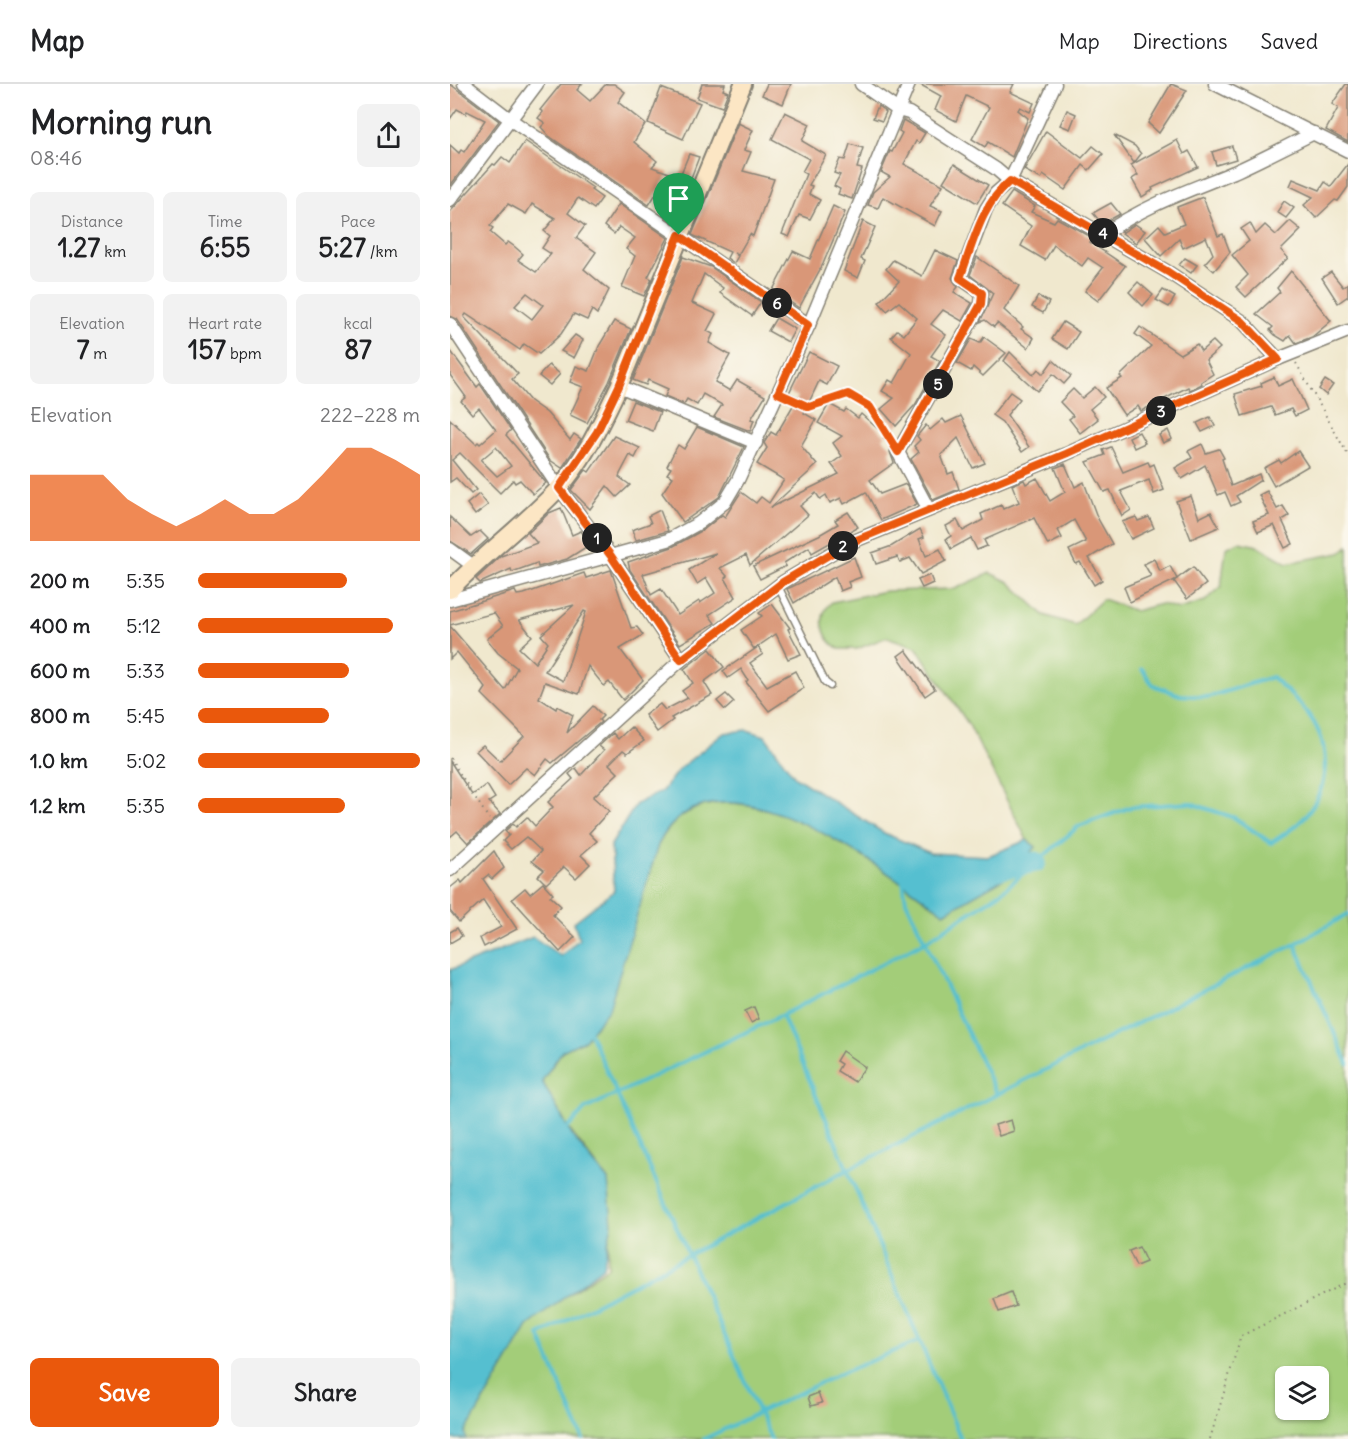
<!DOCTYPE html>
<html lang="en">
<head>
<meta charset="utf-8">
<style>
  :root { --surface:#fff; --page:#f2f2f2; --text:#202124; --muted:#757577; --line:#e0e0e0; --accent:#ea580c }
  body { margin:0; font-family:Delius,sans-serif; background:var(--page); color:var(--text); height:100vh; display:flex; flex-direction:column; font-size:22px; white-space:nowrap }
  * { box-sizing:border-box; margin:0 }
  p { font-size:20px; color:var(--muted) }
  .icon { flex:none; width:33px; height:33px; fill:none; stroke:currentColor; stroke-width:2; stroke-linecap:round; stroke-linejoin:round }
  .map { position:relative; flex:1; overflow:hidden }
  .side { display:flex; flex-direction:column; background:var(--surface); width:450px }
  .side>* { flex:none }
  .buttons { position:absolute; left:825px; top:1282px; display:grid; gap:12px }
  .buttons a { display:grid; place-items:center; width:54px; height:54px; border-radius:9px; background:var(--surface); box-shadow:0 2px 4px #0004; font-size:30px }
  .pin { position:absolute; display:grid; place-items:center; width:51px; height:51px; color:#fff; margin:-62px -26px; border-radius:50% 50% 50% 0; rotate:-45deg; box-shadow:0 0 6px #0007 }
  .pin .icon { rotate:45deg }
  .km { position:absolute; width:30px; height:30px; margin:-15px; border-radius:50%; background:#222; color:#fff; font-size:16px; line-height:30px; text-align:center }
  .round { display:grid; place-items:center; flex:none; width:63px; height:63px; border-radius:9px; background:var(--page) }
  .headline { display:flex; align-items:center; justify-content:space-between; height:102px; padding:0 30px }
  h1 { font-size:33px; font-weight:800; line-height:45px }
  .figures { display:grid; grid-template-columns:repeat(3,1fr); gap:9px; height:102px; padding:6px 30px }
  .figures div { display:grid; align-content:center; border-radius:9px; background:var(--page); text-align:center }
  .figures b { font-size:26px; font-weight:800 }
  .figures small { font-size:16px; font-weight:400 }
  .figures p { font-size:16px }
  .chart { height:168px; padding:12px 30px }
  .chart p { display:flex; justify-content:space-between }
  .chart svg { width:100%; height:108px; margin-top:6px; fill:var(--accent); opacity:.7 }
  .action { display:flex; gap:12px; margin-top:auto; padding:12px 30px }
  .action a { flex:1; height:69px; border-radius:9px; background:var(--accent); color:#fff; font-size:24px; font-weight:800; line-height:69px; text-align:center }
  .action a+a { background:var(--page); color:var(--text) }
  ul { padding:0 30px; list-style:none; font-size:20px }
  li { display:grid; grid-template-columns:96px 72px 1fr; align-items:center; height:45px }
  li i { height:15px; border-radius:8px; background:var(--accent) }
  header { display:flex; align-items:center; gap:36px; box-sizing:border-box; height:84px; padding:0 30px; background:var(--surface); border-bottom:2px solid var(--line) }
  header strong { font-size:28px }
  nav { display:flex; gap:33px; margin-inline-start:auto; font-size:21px }
  main { display:flex; flex:1; min-height:0 }
  .map>svg:first-child { display:block }
  .green { fill:#a3cd79; stroke:#60744a; stroke-width:1.5; fill-rule:evenodd }
  .water { fill:#54bfd0; stroke:#386e76; stroke-width:1.5 }
  .lines { fill:none; stroke-linecap:round; stroke-linejoin:round }
  .stream { stroke:#54bfd0; stroke-width:4 }
  .river { stroke:#54bfd0; stroke-width:21 }
  .building { fill:#d99778; fill-rule:evenodd }
  .lane-casing { stroke:#868275; stroke-width:9 }
  .street-casing { stroke:#868275; stroke-width:15 }
  .secondary-casing { stroke:#868275; stroke-width:20 }
  .path { stroke:#868275; stroke-width:2; stroke-dasharray:1.5 4.5; stroke-linecap:butt }
  .lane { stroke:#fff; stroke-width:6 }
  .street { stroke:#fff; stroke-width:12 }
  .secondary { stroke:#fce6c4; stroke-width:16 }
  .route-casing { stroke:#fff; stroke-width:12 }
  .route { stroke:#ea580c; stroke-width:8 }
</style>
</head>
<body>
<header>
<strong>Map</strong>
<nav><a>Map</a><a>Directions</a><a>Saved</a></nav>
</header>
<main>
<section class="side">
<div class="headline"><div><h1>Morning run</h1><p>08:46</p></div><a class="round"><svg class="icon" aria-label="share" viewBox="0 0 24 24"><path d="M12 15V3M7 8l5-5 5 5M5 13v7h14v-7"/></svg></a></div>
<div class="figures">
<div><p>Distance</p><b>1.27<small> km</small></b></div>
<div><p>Time</p><b>6:55</b></div>
<div><p>Pace</p><b>5:27<small> /km</small></b></div>
</div>
<div class="figures">
<div><p>Elevation</p><b>7<small> m</small></b></div>
<div><p>Heart rate</p><b>157<small> bpm</small></b></div>
<div><p>kcal</p><b>87</b></div>
</div>
<div class="chart"><p><span>Elevation</span>222–228 m</p>
<svg viewBox="0 0 160 44" preserveAspectRatio="none"><path d="M0 44V17L10 17L20 17L30 17L40 27L50 33L60 38L70 33L80 27L90 33L100 33L110 27L120 17L130 6L140 6L150 11L160 17V44z"/></svg>
</div>
<ul>
<li><b>200 m</b>5:35<i style="width:67%"></i></li>
<li><b>400 m</b>5:12<i style="width:88%"></i></li>
<li><b>600 m</b>5:33<i style="width:68%"></i></li>
<li><b>800 m</b>5:45<i style="width:59%"></i></li>
<li><b>1.0 km</b>5:02<i style="width:100%"></i></li>
<li><b>1.2 km</b>5:35<i style="width:66%"></i></li>
</ul>
<div class="action"><a>Save</a><a>Share</a></div>
</section>
<div class="map">
<svg width="898" height="1355" viewBox="0 0 898 1355">
  <rect width="100%" height="100%" fill="#fbf7ec"/>
  <filter id="ink" filterUnits="userSpaceOnUse"><feTurbulence type="fractalNoise" baseFrequency=".0167" numOctaves="2"/><feDisplacementMap in="SourceGraphic" scale="12" xChannelSelector="R" yChannelSelector="G"/><feConvolveMatrix kernelMatrix="1 2 1 2 8 2 1 2 1" color-interpolation-filters="sRGB"/></filter>
  <filter id="wash" filterUnits="userSpaceOnUse"><feTurbulence type="fractalNoise" baseFrequency=".008" numOctaves="4" result="noise"/><feDisplacementMap in="SourceGraphic" scale="24" xChannelSelector="R" yChannelSelector="G"/><feGaussianBlur stdDeviation="1.35" result="paint"/><feColorMatrix in="noise" values="0 0 0 0 0 0 0 0 0 0 0 0 0 0 0 0 0 1.4 0 .05"/><feComposite in="paint" operator="in"/></filter>
  <g filter="url(#wash)">
    <rect width="100%" height="100%" fill="#f0e8ce"/>
    <path class="green" d="M789,458L808,462L837,479L890,469L898,462V1355H10L73,1242L158,1183V1096L118,1044L92,997L112,967L135,956L208,761C264,651 432,785 494,829L586,763L577,756L519,641L466,563L437,553L407,565H389C372,555 366,531 382,518L436,507L505,505L540,489L559,498L594,531L625,541L653,515L685,527L711,520L729,525L755,517L771,503L776,464ZM836,1293H868V1326H836Z"/>
    <path class="water" d="M297,646L315,652L345,693L434,749L480,769L538,772L577,756L586,763L564,789L494,829C432,785 263,651 208,761L159,925L135,956L112,967L92,997L123,1053L158,1096L162,1140L153,1183L78,1242L15,1349L16,1355H0V886L83,853L111,872L129,855L124,838L164,807L161,761L186,720L212,707L229,685L274,649Z"/>
    <g class="lines">
      <g class="stream">
        <path d="M453,798L456,817L547,1011"/>
        <path d="M845,860L898,980"/>
        <path d="M332,931L476,857L549,810L629,742L681,723L740,719L785,734L821,759C831,752 843,745 851,737C881,706 883,659 855,626C846,614 833,604 822,593L758,613L730,611L703,601L692,585"/>
        <path d="M138,945L321,1355"/>
        <path d="M118,1044L135,1025L332,931L511,1355"/>
        <path d="M133,1355L89,1251L397,1086L845,860L898,830"/>
        <path d="M254,1355L387,1291L469,1257"/>
      </g>
      <path class="river" d="M542,787L586,778"/>
    </g>
    <g id="blocks">
      <g class="building">
        <path d="M0,0L49,37L0,102V61L9,69L11,66L14,68L35,36L17,27L16,30L7,25L0,35Z"/>
        <path d="M111,0H132L127,6L140,17L156,0H164L175,8L168,18L195,40L184,58L207,77L202,83L219,89L199,121L99,52L91,43L95,39L88,34L93,28L90,26Z"/>
        <path d="M252,0H275L273,6L278,8L272,23L247,14Z"/>
        <path d="M317,0H341L333,20L312,11Z"/>
        <path d="M469,0H564L560,8L584,19L580,28L570,23L568,26L578,34L562,73L538,58L535,63L522,55L539,23L516,12L506,37L485,26L491,12Z"/>
        <path d="M721,0L737,6L709,49L698,39Z"/>
        <path d="M896,0H898V58L876,46L888,24L882,20Z"/>
        <path d="M211,4L250,19L233,55L198,39Z"/>
        <path d="M428,22L436,28L432,37L423,34Z"/>
        <path d="M617,26L626,30L620,45L610,41Z"/>
        <path d="M335,28L360,40L352,57L376,71L359,101L362,102L359,110L370,116L360,135L349,131L339,153L332,150L356,90L352,88L359,75L322,55Z"/>
        <path d="M453,36L475,49L469,59L466,57L454,80L493,101L480,122L492,127L485,142L433,113L428,124L418,121L423,108L440,93L431,88L440,67L442,68L452,49L449,47Z"/>
        <path d="M288,39L303,46L294,66L301,68L293,87L324,95L303,152L300,150L288,171L284,169L288,172L284,179L277,174L280,168L242,151Z"/>
        <path d="M596,47L632,74L643,62L653,70L639,86L633,81L615,106L593,91L591,95L574,86Z"/>
        <path d="M664,51L685,62L691,70L684,79Z"/>
        <path d="M727,56L734,70L739,67L748,83L702,104L703,106L692,113L682,95L688,91L681,81Z"/>
        <path d="M75,57L143,104L141,106L152,114L144,125L128,114L118,129L135,142L126,154L146,168L134,185L159,206L147,230L142,226L137,236L124,230L111,250L89,270L74,260L70,266L16,230L14,233L68,290L62,295L80,317L97,329L120,356L124,350L131,355L112,384L100,376L7,235L0,232V128L43,80L45,81L52,73L60,79ZM58,120L76,130L82,120L105,134L94,147L100,152L92,164L101,170L86,188L68,176L73,170L65,163L58,158L55,161L40,148L43,144L40,142ZM77,209L93,221L82,235L65,222Z"/>
        <path d="M400,60L413,64L407,84L412,85L402,115L388,110L390,105L384,102L390,91L384,89L390,75L395,76Z"/>
        <path d="M782,62L786,75L766,81L762,68Z"/>
        <path d="M239,70L249,73L224,138L214,131Z"/>
        <path d="M504,80L538,101L527,119L493,98Z"/>
        <path d="M898,80V103L888,117L885,116L866,134L854,121L863,113L840,102L843,95L870,106L875,98L881,102Z"/>
        <path d="M562,108L585,122L581,128L604,138L607,134L643,154L640,158L675,182L648,217L635,207L653,184L638,174L632,182L604,161L595,176L571,162L581,142L552,122Z"/>
        <path d="M753,113L768,152L773,150L780,168L764,187L755,179L763,170L756,153L733,164L729,155L711,172L695,154L709,141L715,148L734,140L727,123Z"/>
        <path d="M834,117L844,124L836,134L827,128Z"/>
        <path d="M661,119L670,130L652,140L643,129Z"/>
        <path d="M169,120L218,154L198,193L202,195L194,212L172,203L185,172L176,165L185,154L169,143L164,150L154,142Z"/>
        <path d="M383,122L395,128L373,180L349,224L323,206L343,167L360,175Z"/>
        <path d="M413,137L425,143L411,175L415,177L408,194L394,187Z"/>
        <path d="M840,137L851,146L831,166L838,174L796,213L786,203L798,191L782,171L799,157L791,145L800,139L806,150L815,141L826,151Z"/>
        <path d="M685,140L695,147L686,159L672,149Z"/>
        <path d="M485,166L508,177L502,194L508,203L504,208L522,219L512,237L493,226L481,240L496,251L481,272L490,277L465,321L446,342L431,325L444,314L432,307L439,296L444,299L461,269L441,253L447,246L454,251L467,234L449,218L437,227L429,218L449,197L436,185L443,176L472,192Z"/>
        <path d="M233,173L261,183L311,218L302,232L270,209L273,204L254,190L242,219L266,230L257,247L263,250L259,259L280,271L265,298L280,307L287,296L315,312L301,335L304,336L300,347L264,333L272,321L253,310L247,321L237,315L234,320L215,312L218,305L198,296L196,301L183,296Z"/>
        <path d="M527,173L569,202L554,226L573,243L571,245L584,254L578,264L547,239L544,243L535,236L530,238L543,209L520,191Z"/>
        <path d="M735,174L747,181L741,189L729,181Z"/>
        <path d="M841,187L881,237L862,253L846,259L840,251L835,257L825,251L820,246L823,243L806,230L830,208L827,204Z"/>
        <path d="M881,188L893,203L898,199V212L888,219L872,194Z"/>
        <path d="M688,198L703,211L693,222L679,208Z"/>
        <path d="M713,206L725,213L719,223L706,216Z"/>
        <path d="M588,212L599,218L593,229L582,223Z"/>
        <path d="M326,234L345,245L338,258L318,247Z"/>
        <path d="M164,237L181,245L159,298L137,339L120,331L133,303L120,298L126,282L139,287L149,262Z"/>
        <path d="M613,238L629,248L618,265L602,255Z"/>
        <path d="M690,243L730,270L747,260L751,267L763,257L770,264L756,276L763,290L751,298L752,300L740,306L738,303L691,327L688,322L674,331L656,304L672,294L670,292L701,262L685,250Z"/>
        <path d="M125,251L133,256L124,274L111,267Z"/>
        <path d="M534,253L556,269L533,292L523,283L521,287L507,279L521,255L530,259Z"/>
        <path d="M0,266L27,303L30,300L61,346L56,351L96,399L83,410L70,396L65,399L63,396L50,409L10,369L2,376L26,406L21,410L6,394L0,398V335L26,360L28,358L30,360L46,346L29,324L22,330L11,317L16,313L0,291ZM46,363L61,382L47,392L31,376Z"/>
        <path d="M359,268L387,282L377,301L369,297L354,329L366,336L351,362L367,381L320,424L389,390L381,380L392,372L383,359L392,352L368,339L379,320L394,328L396,325L408,334L411,330L436,352L433,354L441,363L440,368L444,379L420,396L430,410L456,400L467,420L431,436L416,408L394,420L391,414L380,419L376,411L370,415L366,409L350,422L358,431L300,481L296,471L270,484L277,492L275,494L286,513L259,531L265,539L230,560L180,486L178,478L222,463L253,446L272,431L275,433L291,408L306,419L311,413L319,419L334,396L307,380L317,364L314,359L321,348L326,351L348,313L339,309ZM266,469L239,486L247,500L256,494L265,509L250,519L249,517L228,531L211,505L201,511L193,490Z"/>
        <path d="M560,268L583,291L588,285L593,290L603,276L621,292L614,300L603,290L587,307L554,277Z"/>
        <path d="M99,281L110,290L100,301L89,292Z"/>
        <path d="M824,293L828,302L843,295L857,326L845,332L841,325L825,331L821,323L792,332L785,310L812,302L811,299Z"/>
        <path d="M875,296L883,301L876,311L869,305Z"/>
        <path d="M645,303L654,313L640,325L648,335L630,349L619,335L623,332L610,318L623,305L632,314Z"/>
        <path d="M560,308L570,315L557,331L579,363L572,368L552,338L542,331Z"/>
        <path d="M183,317L210,328L203,347L175,336Z"/>
        <path d="M511,332L535,379L523,384L508,354L491,371L498,390L503,388L509,405L483,416L461,375L469,368L464,362L470,356L467,352L476,341L480,346L493,335L496,339Z"/>
        <path d="M760,333L765,342L752,348L747,339Z"/>
        <path d="M247,343L294,363L269,413L233,438L212,409L223,393L217,390L221,384L217,382L222,372L228,361L234,365Z"/>
        <path d="M718,346L722,355L713,359L709,351Z"/>
        <path d="M689,348L695,359L684,364L679,353Z"/>
        <path d="M164,352L190,364L185,374L180,371L170,390L169,393L180,401L167,413L157,402L140,425L121,406L136,386L139,388Z"/>
        <path d="M752,360L756,369L769,365L774,374L772,375L781,402L809,390L811,396L786,412L790,418L781,422L775,408L768,411L755,381L732,395L725,384L742,374L738,367Z"/>
        <path d="M661,363L673,388L698,378L700,382L704,380L714,406L704,410L699,396L671,407L681,426L672,432L660,406L654,408L637,378L655,371L653,366Z"/>
        <path d="M848,367L858,382L824,402L814,384L829,376L831,379Z"/>
        <path d="M615,380L625,403L634,398L647,433L662,460L639,474L652,496L644,501L630,478L626,480L619,466L636,458L624,436L608,446L612,454L598,461L584,434L534,456L537,462L527,466L521,454L501,465L496,455L501,452L496,442L507,436L513,447L533,436L531,430L551,421L553,425L569,418L562,401L574,396L576,400L587,394L600,417L615,408L605,384Z"/>
        <path d="M817,407L827,425L833,422L839,432L832,436L843,460L835,464L824,441L808,448L803,437L819,431L809,411Z"/>
        <path d="M29,410L38,421L25,431L17,420Z"/>
        <path d="M741,412L749,434L761,428L769,443L741,455L726,417Z"/>
        <path d="M111,424L122,451L131,447L141,460L117,475L88,483L87,479L62,488L61,485L30,499L26,495L51,472L87,459L78,449L99,429Z"/>
        <path d="M210,426L218,447L186,456L182,446L201,439L198,432Z"/>
        <path d="M398,428L408,443L362,469L359,463L334,479L336,482L310,495L303,482L369,451L388,440L385,436Z"/>
        <path d="M0,433L21,453L30,447L38,455L21,470L0,457Z"/>
        <path d="M686,433L688,437L699,433L704,444L681,455L672,438Z"/>
        <path d="M470,445L474,453L469,455L476,472L490,465L496,477L471,490L460,474L450,478L447,473L426,480L422,469L442,462Z"/>
        <path d="M404,473L411,493L398,498L400,503L390,507L385,493L344,519L337,505Z"/>
        <path d="M704,475L710,487L720,482L727,495L680,518L674,503L701,492L694,480Z"/>
        <path d="M743,483L756,500L737,515L724,497Z"/>
        <path d="M161,486L181,544L187,543L193,551L170,565L193,596L173,616L159,598L154,602L138,582L129,610L95,598L89,614L106,625L107,622L123,631L117,649L143,622L153,632L149,636L151,638L102,679L97,675L85,691L76,684L58,701L26,667L33,661L50,677L74,652L32,610L36,604L7,568L0,575V542L55,606L67,584L48,569L37,555L53,542L44,529L0,541V527L65,507L67,511L74,510L134,489L136,494ZM124,521L91,551L98,559L85,579L69,564L82,552L69,536ZM134,527L136,528L113,597L95,587Z"/>
        <path d="M480,491L483,499L472,504L468,496Z"/>
        <path d="M322,520L340,544L338,545L351,570L338,575L326,550L304,565L291,546L312,532L309,529Z"/>
        <path d="M308,563L313,570L300,579L317,602L345,587L354,604L319,627L296,598L298,596L291,585L278,594L273,587Z"/>
        <path d="M260,565L274,583L254,598L262,611L221,634L223,636L207,648L195,631L210,620L215,626L238,614L232,607L243,599L234,585Z"/>
        <path d="M456,566L485,605L475,612L448,572Z"/>
        <path d="M276,610L284,618L275,626L267,617Z"/>
        <path d="M181,643L194,657L177,669L173,666L159,680L168,689L143,713L159,727L139,749L147,757L131,771L140,780L126,794L114,783L96,800L88,792L94,786L82,777L91,767L76,753L61,765L53,757L59,751L55,747L63,740L66,743L77,733L85,742L103,723L98,718L123,695L119,690L126,684L131,691L154,666L149,662L163,649L168,655Z"/>
        <path d="M0,677L22,711L37,701L45,714L39,718L50,730L18,759L7,747L0,753Z"/>
        <path d="M44,767L54,784L42,795L38,791L33,795L67,845L34,863L30,854L51,843L33,816L9,838L0,827V804L10,796L12,799Z"/>
        <path d="M93,799L103,810L100,812L111,822L103,831L125,853L110,868L62,815L75,804L80,810Z"/>
        <path d="M7,844L12,852L0,859V848Z"/>
        <path d="M304,923L309,935L301,939L295,927Z"/>
        <path d="M392,967L415,983L405,998L387,987L391,980L386,977Z"/>
        <path d="M561,1036L564,1047L549,1052L545,1041Z"/>
        <path d="M689,1163L696,1178L686,1182L679,1167Z"/>
        <path d="M561,1208L566,1222L549,1228L544,1215Z"/>
        <path d="M368,1309L372,1319L361,1322L358,1313Z"/>
      </g>
    </g>
  </g>
  <g filter="url(#ink)">
    <use href="#blocks" fill-opacity="0" stroke="#868275" stroke-width="1.5"/>
    <g class="lines">
      <g class="lane-casing">
        <path id="lane" d="M328,502L375,598L380,602"/>
      </g>
      <g class="street-casing">
        <g id="street">
          <path d="M14,0L61,36L359,241"/>
          <path d="M411,0L448,26L459,29L546,85L560,97L718,188L792,237L828,275"/>
          <path d="M765,0L898,67"/>
          <path d="M0,116L87,0"/>
          <path d="M654,150C695,121 738,107 784,88C811,76 837,62 864,49"/>
          <path d="M0,240L109,404L161,472L231,576"/>
          <path d="M169,302L306,359"/>
          <path d="M479,426L448,368L531,220L532,209L510,194L536,125L546,109L560,97L605,0"/>
          <path d="M0,465L22,481"/>
          <path d="M0,516L218,456L249,439L275,418L288,396L359,241L459,0"/>
          <path d="M0,786L231,576L333,498L397,460L616,370L828,275L898,247"/>
        </g>
      </g>
      <g class="secondary-casing">
        <path id="secondary" d="M0,506C34,470 74,441 108,405C135,376 152,337 169,302L293,0"/>
      </g>
      <g class="path">
        <path d="M846,279L898,371"/>
        <path d="M337,313L359,323L398,310L420,323L442,355"/>
        <path d="M0,674L39,735"/>
        <path d="M760,1355L791,1252L898,1198"/>
      </g>
      <use href="#lane" class="lane"/>
      <use href="#street" class="street"/>
      <use href="#secondary" class="secondary"/>
    </g>
  </g>
  <g class="lines" filter="url(#ink)">
    <g class="route-casing">
      <path id="route" d="M560,97L718,188L792,237L828,275L616,370L397,460L333,498L231,576L161,472L109,404L147,348L169,302L229,151L358,241L328,309L359,323L398,310L420,323L448,368L531,220L532,209L510,194C523,160 531,121 560,97Z"/>
    </g>
    <use href="#route" class="route"/>
  </g>
</svg>
<div class="buttons">
<a><svg class="icon" aria-label="layers" viewBox="0 0 24 24"><path d="M12 4l9 5-9 5-9-5zM3 14l9 5 9-5"/></svg></a>
</div>
<div class="pin" style="left:229px;top:151px;background:#1e9e55"><svg class="icon" aria-label="arrive" viewBox="0 0 24 24"><path d="M6 21V4h12l-3 4 3 4H6"/></svg></div>
<b class="km" style="left:147px;top:454px">1</b>
<b class="km" style="left:393px;top:462px">2</b>
<b class="km" style="left:711px;top:327px">3</b>
<b class="km" style="left:653px;top:149px">4</b>
<b class="km" style="left:488px;top:300px">5</b>
<b class="km" style="left:327px;top:219px">6</b>
</div>
</main>
</body>
</html>
